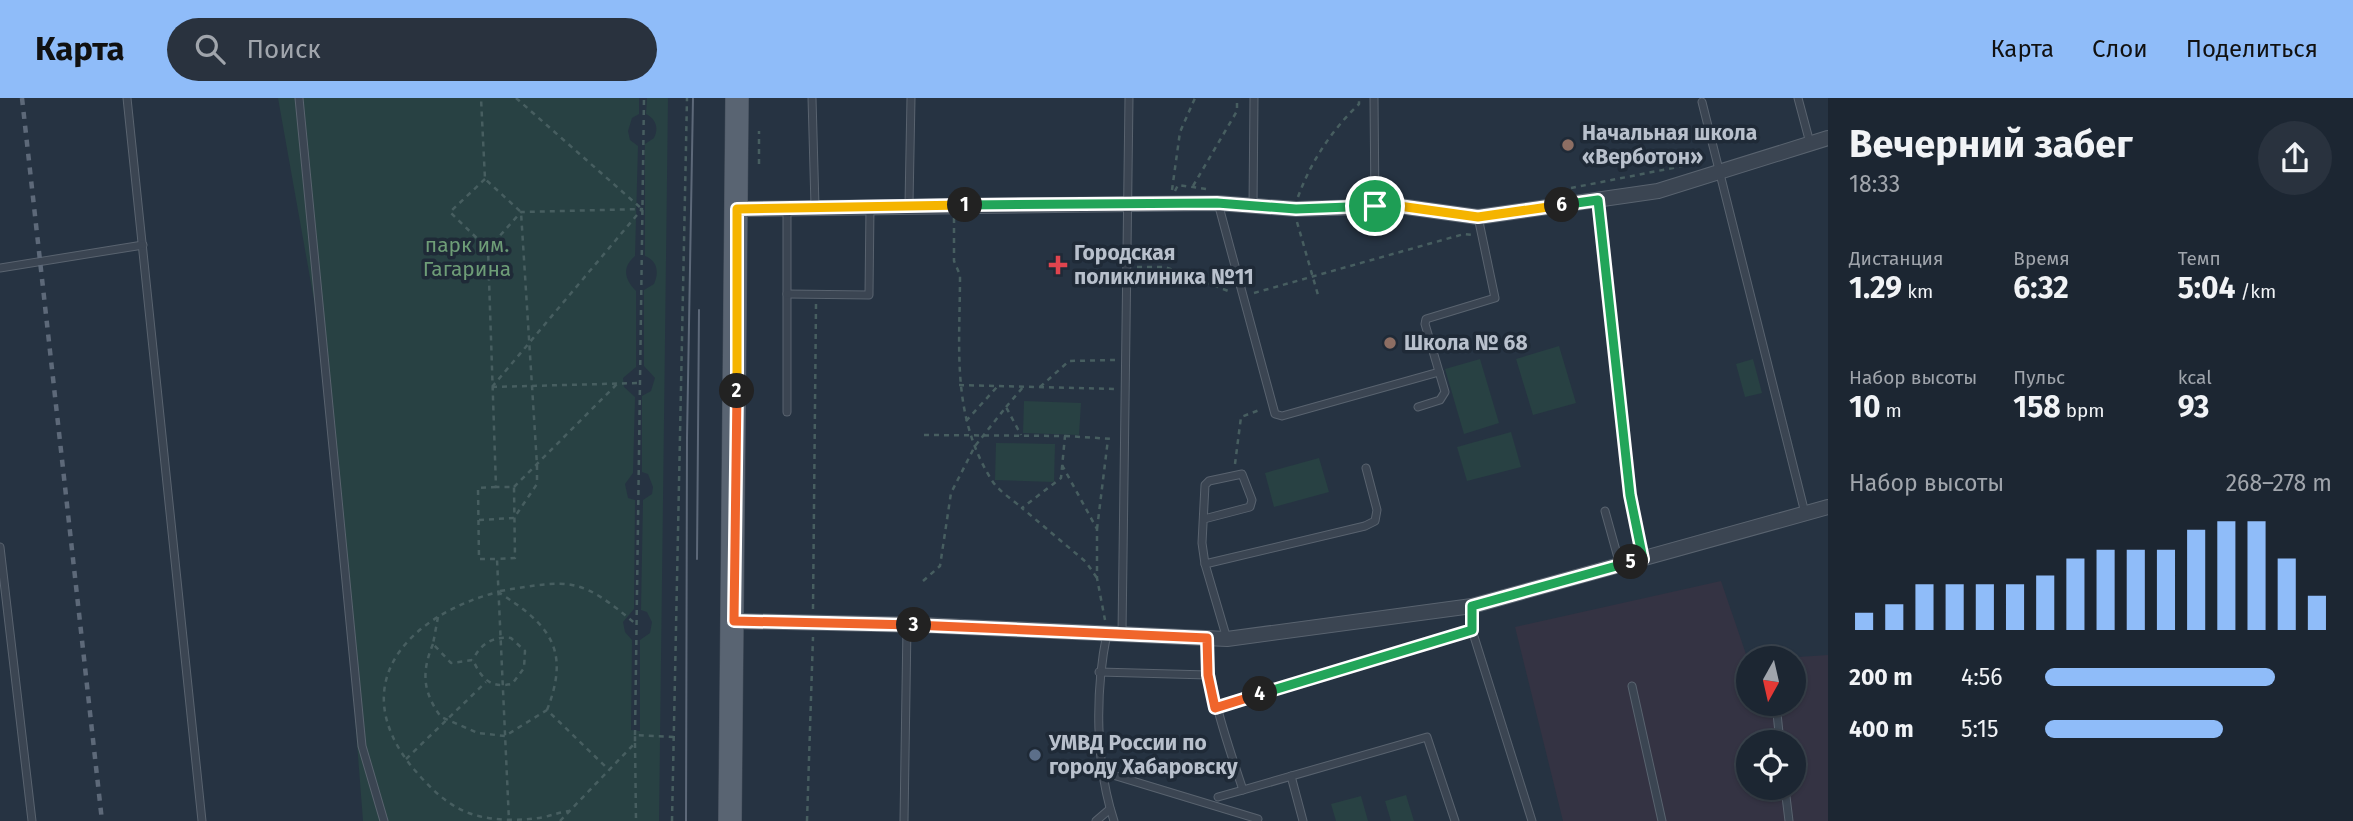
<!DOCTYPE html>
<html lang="ru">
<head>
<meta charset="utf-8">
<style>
  :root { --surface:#1c2632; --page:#29323e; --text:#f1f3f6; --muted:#a0a5ac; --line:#3a434d; --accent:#8fbcf9 }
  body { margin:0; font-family:"Fira Sans",sans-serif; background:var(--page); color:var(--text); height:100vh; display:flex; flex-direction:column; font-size:26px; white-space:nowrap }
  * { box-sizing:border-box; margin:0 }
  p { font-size:23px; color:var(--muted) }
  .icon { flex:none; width:38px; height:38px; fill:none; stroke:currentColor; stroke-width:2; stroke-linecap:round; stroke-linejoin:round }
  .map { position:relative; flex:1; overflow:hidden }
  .side { display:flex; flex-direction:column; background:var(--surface); width:525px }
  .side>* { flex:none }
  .needle { width:46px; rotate:188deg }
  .buttons { position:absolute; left:1736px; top:548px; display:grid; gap:14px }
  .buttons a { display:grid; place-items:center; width:70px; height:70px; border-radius:50%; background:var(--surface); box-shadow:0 2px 5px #0004,0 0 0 2px var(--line); font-size:35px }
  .pin { position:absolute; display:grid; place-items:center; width:60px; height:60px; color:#fff; margin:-30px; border:4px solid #fff; border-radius:50%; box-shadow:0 2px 7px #0007 }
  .km { position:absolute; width:35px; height:35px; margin:-18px; border-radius:50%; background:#222; color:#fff; font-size:19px; line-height:35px; text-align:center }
  .round { display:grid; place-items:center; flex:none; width:74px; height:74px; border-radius:37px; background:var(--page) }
  .overview { display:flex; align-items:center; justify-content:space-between; height:119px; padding:0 21px }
  h1 { font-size:38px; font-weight:700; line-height:52px }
  .metrics { display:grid; grid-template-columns:repeat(3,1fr); gap:10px; height:119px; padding:7px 21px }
  .metrics div { display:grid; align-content:center }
  .metrics b { font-size:30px; font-weight:700 }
  .metrics small { font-size:19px; font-weight:400 }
  .metrics p { font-size:19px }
  .chart { height:196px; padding:14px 21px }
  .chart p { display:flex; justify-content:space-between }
  .chart svg { width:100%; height:126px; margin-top:7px; stroke:var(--accent); stroke-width:6 }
  ul { padding:0 21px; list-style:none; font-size:23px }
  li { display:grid; grid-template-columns:112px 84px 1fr; align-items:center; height:52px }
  li i { height:18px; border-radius:9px; background:var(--accent) }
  header { display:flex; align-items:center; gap:42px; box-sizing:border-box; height:98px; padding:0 35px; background:var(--accent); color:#111 }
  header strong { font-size:33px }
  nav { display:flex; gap:38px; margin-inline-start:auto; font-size:24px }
  .search { width:490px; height:63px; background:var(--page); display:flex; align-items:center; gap:18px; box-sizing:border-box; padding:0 24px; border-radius:38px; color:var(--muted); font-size:26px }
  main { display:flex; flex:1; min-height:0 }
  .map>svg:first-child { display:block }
  .medical { fill:#343343; fill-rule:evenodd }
  .green { fill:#284143 }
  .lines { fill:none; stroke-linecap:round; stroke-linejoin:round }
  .service-casing { stroke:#59636f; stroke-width:9 }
  .minor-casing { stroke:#59636f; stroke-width:16 }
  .primary-casing { stroke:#444e5b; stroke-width:24 }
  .path { stroke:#475e60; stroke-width:2.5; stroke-dasharray:5 5; stroke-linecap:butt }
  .service { stroke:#3b4552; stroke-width:7 }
  .minor { stroke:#3b4552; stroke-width:14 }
  .primary { stroke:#596472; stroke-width:23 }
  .tram { stroke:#5d6979; stroke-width:2 }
  .rail { stroke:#5d6979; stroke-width:4.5; stroke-dasharray:7 7; stroke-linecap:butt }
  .split-1-casing { stroke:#fff; stroke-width:14 }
  .split-2-casing { stroke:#fff; stroke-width:14 }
  .split-3-casing { stroke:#fff; stroke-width:14 }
  .split-4-casing { stroke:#fff; stroke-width:14 }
  .split-5-casing { stroke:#fff; stroke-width:14 }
  .split-6-casing { stroke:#fff; stroke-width:14 }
  .split-7-casing { stroke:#fff; stroke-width:14 }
  .split-1 { stroke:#22a559; stroke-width:9 }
  .split-2 { stroke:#f5b400; stroke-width:9 }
  .split-3 { stroke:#f0652b; stroke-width:9 }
  .split-4 { stroke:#f0652b; stroke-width:9 }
  .split-5 { stroke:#22a559; stroke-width:9 }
  .split-6 { stroke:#22a559; stroke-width:9 }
  .split-7 { stroke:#f5b400; stroke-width:9 }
  .education-dot { fill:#8d6e63; stroke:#1f2a37; stroke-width:2.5 }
  .health-dot { fill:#e0444e; stroke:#1f2a37; stroke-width:2.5 }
  .service-dot { fill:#5c6f8a; stroke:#1f2a37; stroke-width:2.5 }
  .labels { text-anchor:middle; stroke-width:7; stroke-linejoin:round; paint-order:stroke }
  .poi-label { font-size:21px; font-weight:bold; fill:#b8c0cc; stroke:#1f2a37; text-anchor:start }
  .park-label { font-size:21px; fill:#6e9d77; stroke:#1f2a37 }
</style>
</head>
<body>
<header>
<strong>Карта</strong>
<div class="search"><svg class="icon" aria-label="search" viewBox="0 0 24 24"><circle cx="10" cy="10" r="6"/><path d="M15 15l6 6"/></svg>Поиск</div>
<nav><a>Карта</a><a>Слои</a><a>Поделиться</a></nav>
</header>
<main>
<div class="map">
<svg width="1828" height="723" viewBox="0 0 1828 723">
  <rect width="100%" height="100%" fill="#263342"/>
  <path class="medical" d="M1721,483L1748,562V606H1794V560H1783L1828,557V723H1563L1515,529ZM1748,644H1794V690H1748Z"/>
  <g class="green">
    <path d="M278,0H639V16L632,20L628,33L630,42L638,48L635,158C622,169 624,181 636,193V269L623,280L624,289L635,299L633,375L625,386L628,400L635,402L634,511L623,524L625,534L632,542L631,632L640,633V542L650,535L652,524L647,514L641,512L643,402L652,396L653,389L648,376L642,374V298L651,293L655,280L644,268V192L654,186C659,175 658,163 645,158V46L654,40C659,30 656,21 646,16L647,0H668L659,723H363L330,292Z"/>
    <path d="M1559,248L1576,305L1533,317L1516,261Z"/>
    <path d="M1480,261L1499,325L1464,336L1445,271Z"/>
    <path d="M1753,261L1762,295L1745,299L1736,266Z"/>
    <path d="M1024,303L1081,305L1079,337L1023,335Z"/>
    <path d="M1511,334L1521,369L1467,383L1457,349Z"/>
    <path d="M996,345L1055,346L1054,384L995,382Z"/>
    <path d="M1319,360L1329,394L1274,409L1265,375Z"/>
    <path d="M1406,697L1414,723H1391L1385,703Z"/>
    <path d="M1361,698L1368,723H1336L1331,706Z"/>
  </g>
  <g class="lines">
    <g class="service-casing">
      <g id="service">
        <path d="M127,0L202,723"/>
        <path d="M299,0L362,648L384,723"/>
        <path d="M812,0L815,108"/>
        <path d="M1374,0L1375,108"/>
        <path d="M1798,0L1810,45"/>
        <path d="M1702,4L1805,415"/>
        <path d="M1598,102L1630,397L1643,460"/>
        <path d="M1218,105L1275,316L1282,318L1439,274"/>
        <path d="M909,106L911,0"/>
        <path d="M787,109V314"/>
        <path d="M1253,109L1254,0"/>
        <path d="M0,170L143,147"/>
        <path d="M787,196L869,197L870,108"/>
        <path d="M1418,309L1440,302L1445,294L1425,226L1426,221L1495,200L1478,119"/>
        <path d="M1605,413L1620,467"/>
        <path d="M1204,421L1250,409L1252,402L1242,376L1209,383L1205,387L1202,445L1205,466"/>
        <path d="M0,449L32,723"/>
        <path d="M1472,508V532L1532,723"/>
        <path d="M1107,535C1095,594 1095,665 1114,723"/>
        <path d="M1122,536L1129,0"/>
        <path d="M1207,541C1209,594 1226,641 1243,692L1427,639L1455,723"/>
        <path d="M1227,541L1205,466L1365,428L1375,423L1377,412L1366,370"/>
        <path d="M1099,574L1208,577"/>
        <path d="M1632,588L1662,723"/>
        <path d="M1776,606L1780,644"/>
        <path d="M1215,609L1472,532"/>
        <path d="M1103,674L1258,721"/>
        <path d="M1291,678L1303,723"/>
        <path d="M1785,690L1789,723"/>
        <path d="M1218,699L1243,692"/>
        <path d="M904,723L907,527"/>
        <path d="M1096,723L1110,711"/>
      </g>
    </g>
    <g class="minor-casing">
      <g id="minor">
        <path d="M737,111L1217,105L1296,111L1399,108L1478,119L1658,93L1828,40"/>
        <path d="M734,523L922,527L1227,541L1472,508L1828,409"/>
      </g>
    </g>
    <g class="primary-casing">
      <path id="primary" d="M730,723L737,0"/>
    </g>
    <g class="path">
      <path d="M516,0L642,111"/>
      <path d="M759,66V33"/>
      <path d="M485,81L450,114L488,151"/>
      <path d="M1193,88L1237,13V0"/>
      <path d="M1571,90L1698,65"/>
      <path d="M1172,92L1180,34L1195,0"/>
      <path d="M1175,93L1178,87L1206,91"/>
      <path d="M1298,99C1311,63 1332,32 1359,6V0"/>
      <path d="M954,120V163L960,177C960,250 951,316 991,381C997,392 1013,402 1022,410"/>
      <path d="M1297,124L1318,197"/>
      <path d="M1137,169H1165L1231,194"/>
      <path d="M1254,195L1464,136L1473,137"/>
      <path d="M959,287L1116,291"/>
      <path d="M492,289L642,111L521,114L488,151L496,389H514L515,460L497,461L509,723"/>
      <path d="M492,289L639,285"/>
      <path d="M1040,289L1069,263L1115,262"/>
      <path d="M1006,309L1024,288"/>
      <path d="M966,323L997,289"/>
      <path d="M924,337L1065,338L1061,380L1022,410L1086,464L1097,480"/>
      <path d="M1065,338L1114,341"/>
      <path d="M1235,366L1241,319L1262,311"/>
      <path d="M1062,367L1097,431V480L1105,522"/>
      <path d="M496,389L478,390L479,461H497"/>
      <path d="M514,389L618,285"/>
      <path d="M479,422L514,420L537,386V367L521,114L485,81L481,0"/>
      <path d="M1097,431L1108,341"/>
      <path d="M923,483L940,468L951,395L975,348L1006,309L1021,337"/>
      <path d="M500,493C573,481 580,479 637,527"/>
      <path d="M813,511L816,206"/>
      <path d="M438,519L433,546L451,565L473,562C482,582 491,590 512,586L524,570L525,553L511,540C493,538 480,546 473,562"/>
      <path d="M433,546C421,575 423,594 441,619L478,635L505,638L547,612L609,672"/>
      <path d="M547,612C571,551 549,526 498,494C412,516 343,583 412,669C429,689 449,710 475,717C494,723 524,723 544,719C553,717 560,714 569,713"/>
      <path d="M635,637L644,0"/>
      <path d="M635,645L636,723"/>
      <path d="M406,661L486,584"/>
      <path d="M560,723L635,645V637L674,639"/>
      <path d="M672,723L687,0"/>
      <path d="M807,723L813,539"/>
    </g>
    <use href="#service" class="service"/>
    <use href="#minor" class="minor"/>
    <use href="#primary" class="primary"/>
    <g class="tram">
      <path d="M697,461L699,212"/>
      <path d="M686,723L687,340L693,0"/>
    </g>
    <path class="rail" d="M22,0L102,723"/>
  </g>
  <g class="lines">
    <g class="split-1-casing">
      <path id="split-1" d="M965,107L1217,105L1296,111L1375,108"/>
    </g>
    <g class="split-2-casing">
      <path id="split-2" d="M737,293V111L965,107"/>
    </g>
    <g class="split-3-casing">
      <path id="split-3" d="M737,293L734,523L914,527"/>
    </g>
    <g class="split-4-casing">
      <path id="split-4" d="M914,527L1207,540L1208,577L1215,610L1260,596"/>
    </g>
    <g class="split-5-casing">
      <path id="split-5" d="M1260,596L1472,532V508L1631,464"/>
    </g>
    <g class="split-6-casing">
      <path id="split-6" d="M1562,107L1598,102L1630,397L1643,461L1631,464"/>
    </g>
    <g class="split-7-casing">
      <path id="split-7" d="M1375,108H1399L1478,119L1562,107"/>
    </g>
    <use href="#split-1" class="split-1"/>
    <use href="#split-2" class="split-2"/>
    <use href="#split-3" class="split-3"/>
    <use href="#split-4" class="split-4"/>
    <use href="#split-5" class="split-5"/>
    <use href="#split-6" class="split-6"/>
    <use href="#split-7" class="split-7"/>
  </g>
  <g class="education-dot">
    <circle cx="1568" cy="47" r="7"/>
    <circle cx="1390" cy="245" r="7"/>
  </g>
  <path class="health-dot" d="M1054.5 156.5h7v7h7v7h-7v7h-7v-7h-7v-7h7z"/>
  <circle class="service-dot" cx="1035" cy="657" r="7"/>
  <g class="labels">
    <g class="poi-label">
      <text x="1582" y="42">Начальная школа<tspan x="1582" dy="24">«Верботон»</tspan></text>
      <text x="1074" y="162">Городская<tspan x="1074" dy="24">поликлиника №11</tspan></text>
      <text x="1404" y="252">Школа № 68</text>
      <text x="1049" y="652">УМВД России по<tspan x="1049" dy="24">городу Хабаровску</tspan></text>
    </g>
    <g class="park-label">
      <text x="467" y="154">парк им.<tspan x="467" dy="24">Гагарина</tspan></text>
    </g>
  </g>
</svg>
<div class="buttons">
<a><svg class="needle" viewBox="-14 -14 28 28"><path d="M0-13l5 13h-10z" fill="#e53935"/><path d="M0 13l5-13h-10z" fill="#a0a5ac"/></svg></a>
<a><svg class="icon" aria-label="locate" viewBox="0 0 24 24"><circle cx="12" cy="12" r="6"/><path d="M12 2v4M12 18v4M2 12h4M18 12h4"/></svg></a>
</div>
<div class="pin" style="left:1375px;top:108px;background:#1e9e55"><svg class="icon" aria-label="arrive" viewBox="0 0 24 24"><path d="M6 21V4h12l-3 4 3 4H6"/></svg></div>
<b class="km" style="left:965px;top:107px">1</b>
<b class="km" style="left:737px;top:293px">2</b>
<b class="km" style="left:914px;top:527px">3</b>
<b class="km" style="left:1260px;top:596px">4</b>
<b class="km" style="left:1631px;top:464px">5</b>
<b class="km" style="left:1562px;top:107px">6</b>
</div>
<section class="side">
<div class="overview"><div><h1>Вечерний забег</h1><p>18:33</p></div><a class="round"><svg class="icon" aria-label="share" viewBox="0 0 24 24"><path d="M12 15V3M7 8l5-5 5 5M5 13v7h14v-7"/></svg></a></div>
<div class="metrics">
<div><p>Дистанция</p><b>1.29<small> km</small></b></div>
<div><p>Время</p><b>6:32</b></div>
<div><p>Темп</p><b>5:04<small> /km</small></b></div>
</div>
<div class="metrics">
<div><p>Набор высоты</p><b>10<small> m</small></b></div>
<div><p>Пульс</p><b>158<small> bpm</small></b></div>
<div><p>kcal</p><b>93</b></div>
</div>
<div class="chart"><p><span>Набор высоты</span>268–278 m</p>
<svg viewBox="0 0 160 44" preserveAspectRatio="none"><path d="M5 44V38M15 44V35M25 44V28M35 44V28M45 44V28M55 44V28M65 44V25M75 44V19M85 44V16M95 44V16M105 44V16M115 44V9M125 44V6M135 44V6M145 44V19M155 44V32"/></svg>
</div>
<ul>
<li><b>200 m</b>4:56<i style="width:80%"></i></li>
<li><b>400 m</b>5:15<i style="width:62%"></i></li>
</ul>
</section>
</main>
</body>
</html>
